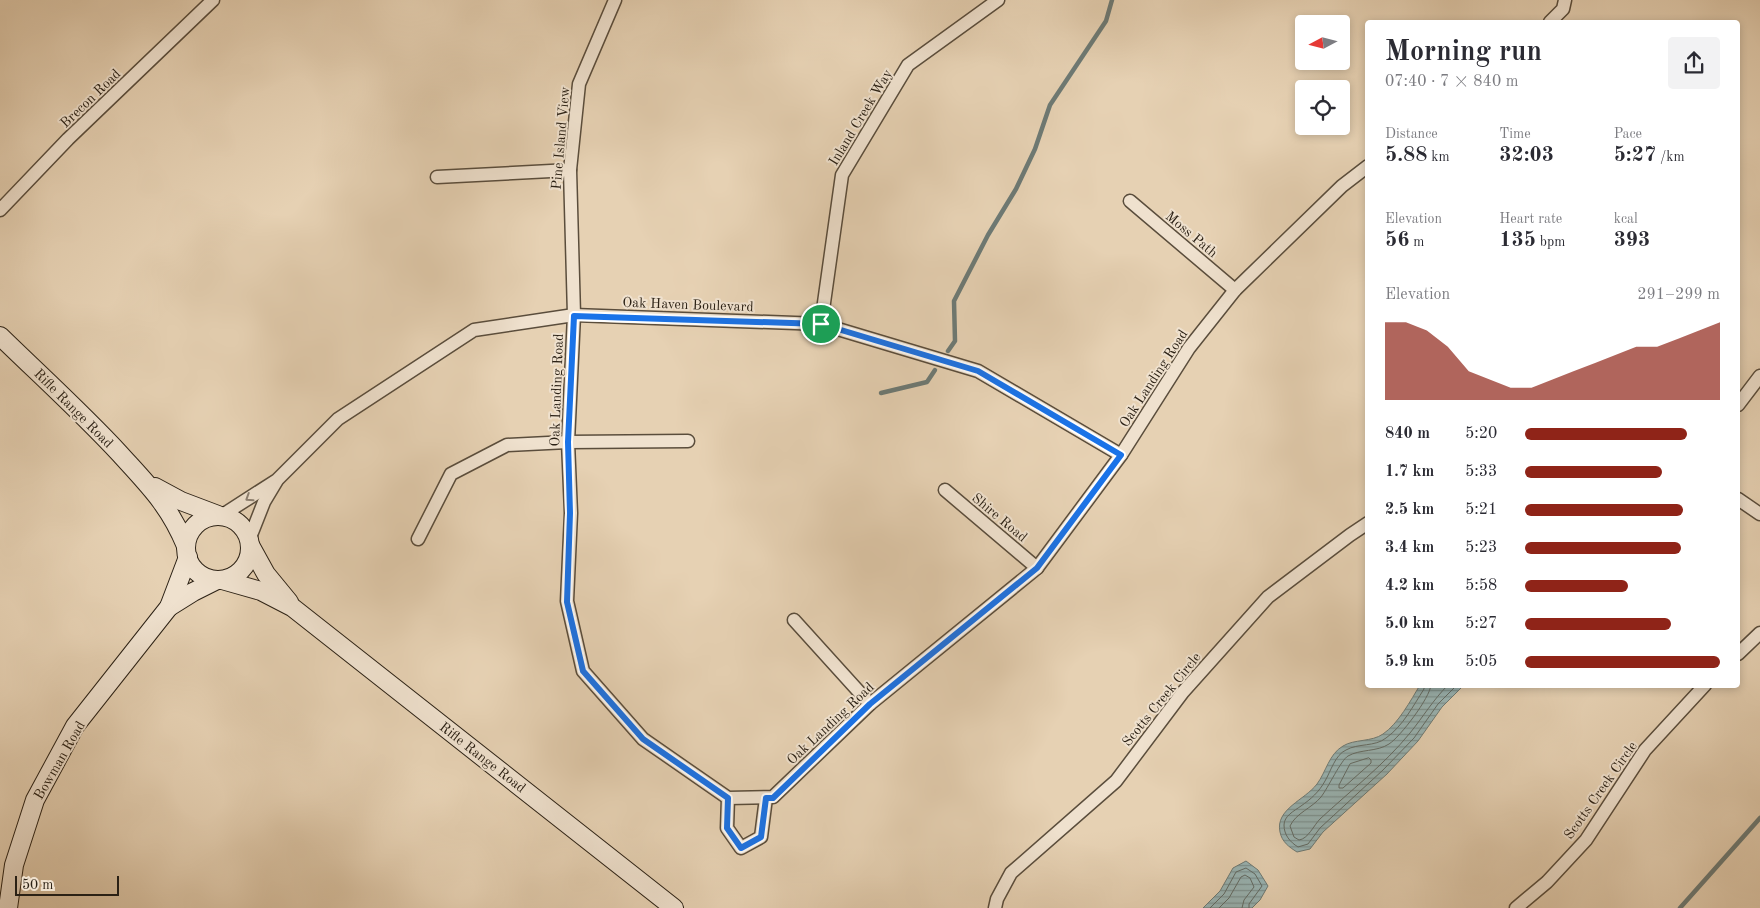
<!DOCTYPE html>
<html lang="en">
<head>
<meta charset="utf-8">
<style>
  :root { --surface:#fff; --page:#f2f2f3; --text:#2b2b33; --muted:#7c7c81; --accent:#8f2418 }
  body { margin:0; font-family:"Old Standard TT",serif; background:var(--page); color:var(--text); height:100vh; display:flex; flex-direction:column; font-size:19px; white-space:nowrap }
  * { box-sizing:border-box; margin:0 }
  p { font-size:16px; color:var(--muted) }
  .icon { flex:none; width:28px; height:28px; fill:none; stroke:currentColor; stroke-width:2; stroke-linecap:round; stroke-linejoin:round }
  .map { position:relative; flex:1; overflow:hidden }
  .panel { position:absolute; left:1365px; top:20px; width:375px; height:668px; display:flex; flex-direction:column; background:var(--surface); border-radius:5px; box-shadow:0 2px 8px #0003 }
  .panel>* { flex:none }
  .needle { width:32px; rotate:263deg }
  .fabs { position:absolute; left:1295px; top:15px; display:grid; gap:10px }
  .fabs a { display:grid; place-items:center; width:55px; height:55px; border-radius:5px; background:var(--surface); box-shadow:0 2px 8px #0003; font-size:25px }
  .scale { position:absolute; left:15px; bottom:12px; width:104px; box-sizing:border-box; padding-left:5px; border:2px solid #2b2115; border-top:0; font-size:14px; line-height:18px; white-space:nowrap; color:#2b2115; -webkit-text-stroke:4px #efe1ce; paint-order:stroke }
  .pin { position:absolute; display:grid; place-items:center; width:42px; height:42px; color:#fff; margin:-21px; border:2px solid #fff; border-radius:50%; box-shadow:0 1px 5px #0007 }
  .round { display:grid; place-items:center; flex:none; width:52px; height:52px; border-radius:5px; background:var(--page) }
  .summary { display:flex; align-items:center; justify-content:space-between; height:85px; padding:0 20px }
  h1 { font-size:28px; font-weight:700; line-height:38px }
  .metrics { display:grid; grid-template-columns:repeat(3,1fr); gap:8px; height:85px; padding:5px 20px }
  .metrics div { display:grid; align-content:center }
  .metrics b { font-size:21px; font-weight:700 }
  .metrics small { font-size:14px; font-weight:400 }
  .metrics p { font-size:14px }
  .chart { height:140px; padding:10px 20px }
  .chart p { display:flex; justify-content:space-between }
  .chart svg { width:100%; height:90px; margin-top:5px; fill:var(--accent); opacity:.7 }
  ul { padding:0 20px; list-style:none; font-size:16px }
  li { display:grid; grid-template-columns:80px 60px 1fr; align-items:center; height:38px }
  li i { height:12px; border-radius:6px; background:var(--accent) }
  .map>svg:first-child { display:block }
  .water { fill:url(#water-rules); stroke:#6d7a75 }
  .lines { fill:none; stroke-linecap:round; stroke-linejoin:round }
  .shore { stroke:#626b65; stroke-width:1 }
  .stream { stroke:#6d7a75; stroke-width:4.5 }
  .minor-casing { stroke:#5a4d3c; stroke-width:15 }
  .secondary-casing { stroke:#2b2115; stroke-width:20 }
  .minor { stroke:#efe1ce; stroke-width:12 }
  .secondary { stroke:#efe1ce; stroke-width:18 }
  .oneway { stroke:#8d8172 }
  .route-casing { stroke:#fff; stroke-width:10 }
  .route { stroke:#1a73e8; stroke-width:6 }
  .labels { text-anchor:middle; stroke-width:4; stroke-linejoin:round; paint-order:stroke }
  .street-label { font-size:14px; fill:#2b2115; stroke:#efe1ce }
</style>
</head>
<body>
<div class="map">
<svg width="1760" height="908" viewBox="0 0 1760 908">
  <defs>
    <pattern id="water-rules" width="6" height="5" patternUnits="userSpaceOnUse" patternTransform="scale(1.25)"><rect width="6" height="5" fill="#99b5b5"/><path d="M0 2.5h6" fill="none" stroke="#7d9392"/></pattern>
  </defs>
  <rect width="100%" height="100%" fill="#e6d1b3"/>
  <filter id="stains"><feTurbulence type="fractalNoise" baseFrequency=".004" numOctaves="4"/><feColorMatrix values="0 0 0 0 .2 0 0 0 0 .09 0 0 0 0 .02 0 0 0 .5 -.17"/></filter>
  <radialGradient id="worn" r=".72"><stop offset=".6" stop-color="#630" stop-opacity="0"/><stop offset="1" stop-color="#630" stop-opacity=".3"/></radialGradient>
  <g class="water">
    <path d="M1420,685H1464L1442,707L1418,741L1387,774L1323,832L1310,849L1297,852C1289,847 1282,842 1280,832C1275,809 1305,800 1317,784C1326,772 1329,754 1343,746C1354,739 1372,742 1383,734C1398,724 1411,700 1420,685Z"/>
    <path d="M1246,861L1258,870L1268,886L1260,900L1252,908H1203L1220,891L1233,868Z"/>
  </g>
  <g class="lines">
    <g class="shore">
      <path d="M1424,685V689C1413,706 1403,726 1386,738C1375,747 1358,743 1346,750C1335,755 1331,771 1325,781C1319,792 1311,799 1301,806C1294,811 1284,816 1284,825C1284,835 1290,842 1298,847L1308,844L1320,828L1383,770L1414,738L1438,704L1457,685"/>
      <path d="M1431,685C1430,698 1400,737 1389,744C1377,752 1360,749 1348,756C1341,760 1328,788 1321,797C1312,808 1296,813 1290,826L1294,837L1299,840C1308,839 1314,825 1320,819C1350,791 1384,765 1410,733C1423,717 1433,700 1448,685"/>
      <path d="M1369,758L1371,760V763L1343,788H1339V785L1350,764Z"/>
      <path d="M1210,908L1224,894L1236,872L1246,868L1255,874L1262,886L1249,904V908"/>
      <path d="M1219,908L1229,898L1241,877L1245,875L1250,878L1254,887L1244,900L1242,908"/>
    </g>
    <g class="stream">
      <path d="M948,351L955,341L954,301L988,235L1016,189L1035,149L1050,105L1106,21L1112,0"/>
      <path d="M881,393L927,382L935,370"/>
      <path d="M1680,908L1760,818"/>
    </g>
    <g class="minor-casing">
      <g id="minor">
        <path d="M615,0L579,84L570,170L574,315L568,442L571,513L567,601L583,671L643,739L728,798L773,797L870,704L1037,568L1121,455L1189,348L1235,290L1342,186L1368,166"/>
        <path d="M1550,22L1563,9L1565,0"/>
        <path d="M437,177L570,170"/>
        <path d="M1130,201L1235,290"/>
        <path d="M0,210L68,139L213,0"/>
        <path d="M821,324L842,175L908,65L998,0"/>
        <path d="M1738,405L1760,376"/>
        <path d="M945,490L1037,568"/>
        <path d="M1738,499L1760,514"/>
        <path d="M221,516L277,480L338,419L474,330L574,315L821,324L978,371L1121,455"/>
        <path d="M418,539L451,474L507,445L568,442L688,441"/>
        <path d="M249,540L264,502L276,482"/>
        <path d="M794,620L870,704"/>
        <path d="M1738,654L1760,633"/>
        <path d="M728,798L727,828L741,848L761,837L766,798"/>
        <path d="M995,908L997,899L1011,873L1116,781L1183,692L1268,597L1350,535L1368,523"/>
        <path d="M1516,908L1547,882L1586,840L1645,750L1705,685"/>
      </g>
    </g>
    <g class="secondary-casing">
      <g id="secondary">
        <path d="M0,336C40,375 82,413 120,454C149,486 169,505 186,546"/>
        <path d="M155,487L181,501L218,515"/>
        <circle cx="218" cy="548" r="32"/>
        <path d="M250,545L266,574L289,602"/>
        <path d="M222,580L261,591L292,607L674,908"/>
        <path d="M169,607L193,592L217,580"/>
        <path d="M8,908L14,865L35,800L75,726L169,607L188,557"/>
      </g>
    </g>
    <use href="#minor" class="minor"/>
    <use href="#secondary" class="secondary"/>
  </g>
  <defs><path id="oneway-chevron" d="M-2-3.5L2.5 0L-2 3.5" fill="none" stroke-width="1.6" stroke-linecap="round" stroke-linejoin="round" transform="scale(1.25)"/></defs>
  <use class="oneway" href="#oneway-chevron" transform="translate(249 498) rotate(147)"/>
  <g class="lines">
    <g class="route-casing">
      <path id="route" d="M574,316L821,324L978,371L1121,455L1037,568L870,704L773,798H766L761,837L741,848L727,828L728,798L643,739L583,671L567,602L570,513L568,442Z"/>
    </g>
    <use href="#route" class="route"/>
  </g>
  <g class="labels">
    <g class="street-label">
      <text transform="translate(90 98) rotate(-44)" y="5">Brecon Road</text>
      <text transform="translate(860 117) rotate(-59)" y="5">Inland Creek Way</text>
      <text transform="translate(560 138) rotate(-85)" y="5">Pine Island View</text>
      <text transform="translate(1192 234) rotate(40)" y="5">Moss Path</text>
      <text transform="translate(688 304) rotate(2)" y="5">Oak Haven Boulevard</text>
      <text transform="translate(1153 378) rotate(-57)" y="5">Oak Landing Road</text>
      <text transform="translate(556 390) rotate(-88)" y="5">Oak Landing Road</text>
      <text transform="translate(74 408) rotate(45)" y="5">Rifle Range Road</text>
      <text transform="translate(1000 517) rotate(40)" y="5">Shire Road</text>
      <text transform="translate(1161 699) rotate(-51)" y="5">Scotts Creek Circle</text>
      <text transform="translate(830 723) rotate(-43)" y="5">Oak Landing Road</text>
      <text transform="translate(483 757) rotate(38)" y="5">Rifle Range Road</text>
      <text transform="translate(59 760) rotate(-60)" y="5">Bowman Road</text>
      <text transform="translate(1600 790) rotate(-55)" y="5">Scotts Creek Circle</text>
    </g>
  </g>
  <rect width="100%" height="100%" filter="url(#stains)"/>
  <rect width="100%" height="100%" fill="url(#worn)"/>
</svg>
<div class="fabs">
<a><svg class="needle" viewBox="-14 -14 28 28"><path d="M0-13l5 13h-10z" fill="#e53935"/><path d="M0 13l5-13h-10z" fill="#7c7c81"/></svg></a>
<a><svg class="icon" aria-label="locate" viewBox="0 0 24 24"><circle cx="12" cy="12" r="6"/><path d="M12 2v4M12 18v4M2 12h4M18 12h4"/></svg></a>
</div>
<div class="scale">50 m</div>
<div class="pin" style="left:821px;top:324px;background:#1e9e55"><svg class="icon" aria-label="arrive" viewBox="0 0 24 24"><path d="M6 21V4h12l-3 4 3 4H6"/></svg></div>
<section class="panel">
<div class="summary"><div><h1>Morning run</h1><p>07:40 · 7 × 840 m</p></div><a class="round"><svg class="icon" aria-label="share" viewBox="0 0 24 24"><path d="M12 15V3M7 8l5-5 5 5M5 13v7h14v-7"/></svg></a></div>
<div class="metrics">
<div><p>Distance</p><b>5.88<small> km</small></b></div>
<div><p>Time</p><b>32:03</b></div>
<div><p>Pace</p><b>5:27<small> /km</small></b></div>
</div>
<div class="metrics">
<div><p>Elevation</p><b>56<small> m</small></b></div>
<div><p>Heart rate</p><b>135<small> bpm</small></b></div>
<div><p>kcal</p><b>393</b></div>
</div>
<div class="chart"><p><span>Elevation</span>291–299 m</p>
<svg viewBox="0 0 160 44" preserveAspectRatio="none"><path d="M0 44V6L10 6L20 10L30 18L40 30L50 34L60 38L70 38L80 34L90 30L100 26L110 22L120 18L130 18L140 14L150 10L160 6V44z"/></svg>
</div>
<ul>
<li><b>840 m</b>5:20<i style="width:83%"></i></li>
<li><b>1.7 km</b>5:33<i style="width:70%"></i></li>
<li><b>2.5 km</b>5:21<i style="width:81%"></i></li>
<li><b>3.4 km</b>5:23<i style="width:80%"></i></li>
<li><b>4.2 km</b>5:58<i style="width:53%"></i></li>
<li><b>5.0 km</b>5:27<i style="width:75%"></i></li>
<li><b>5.9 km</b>5:05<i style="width:100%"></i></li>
</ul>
</section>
</div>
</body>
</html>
